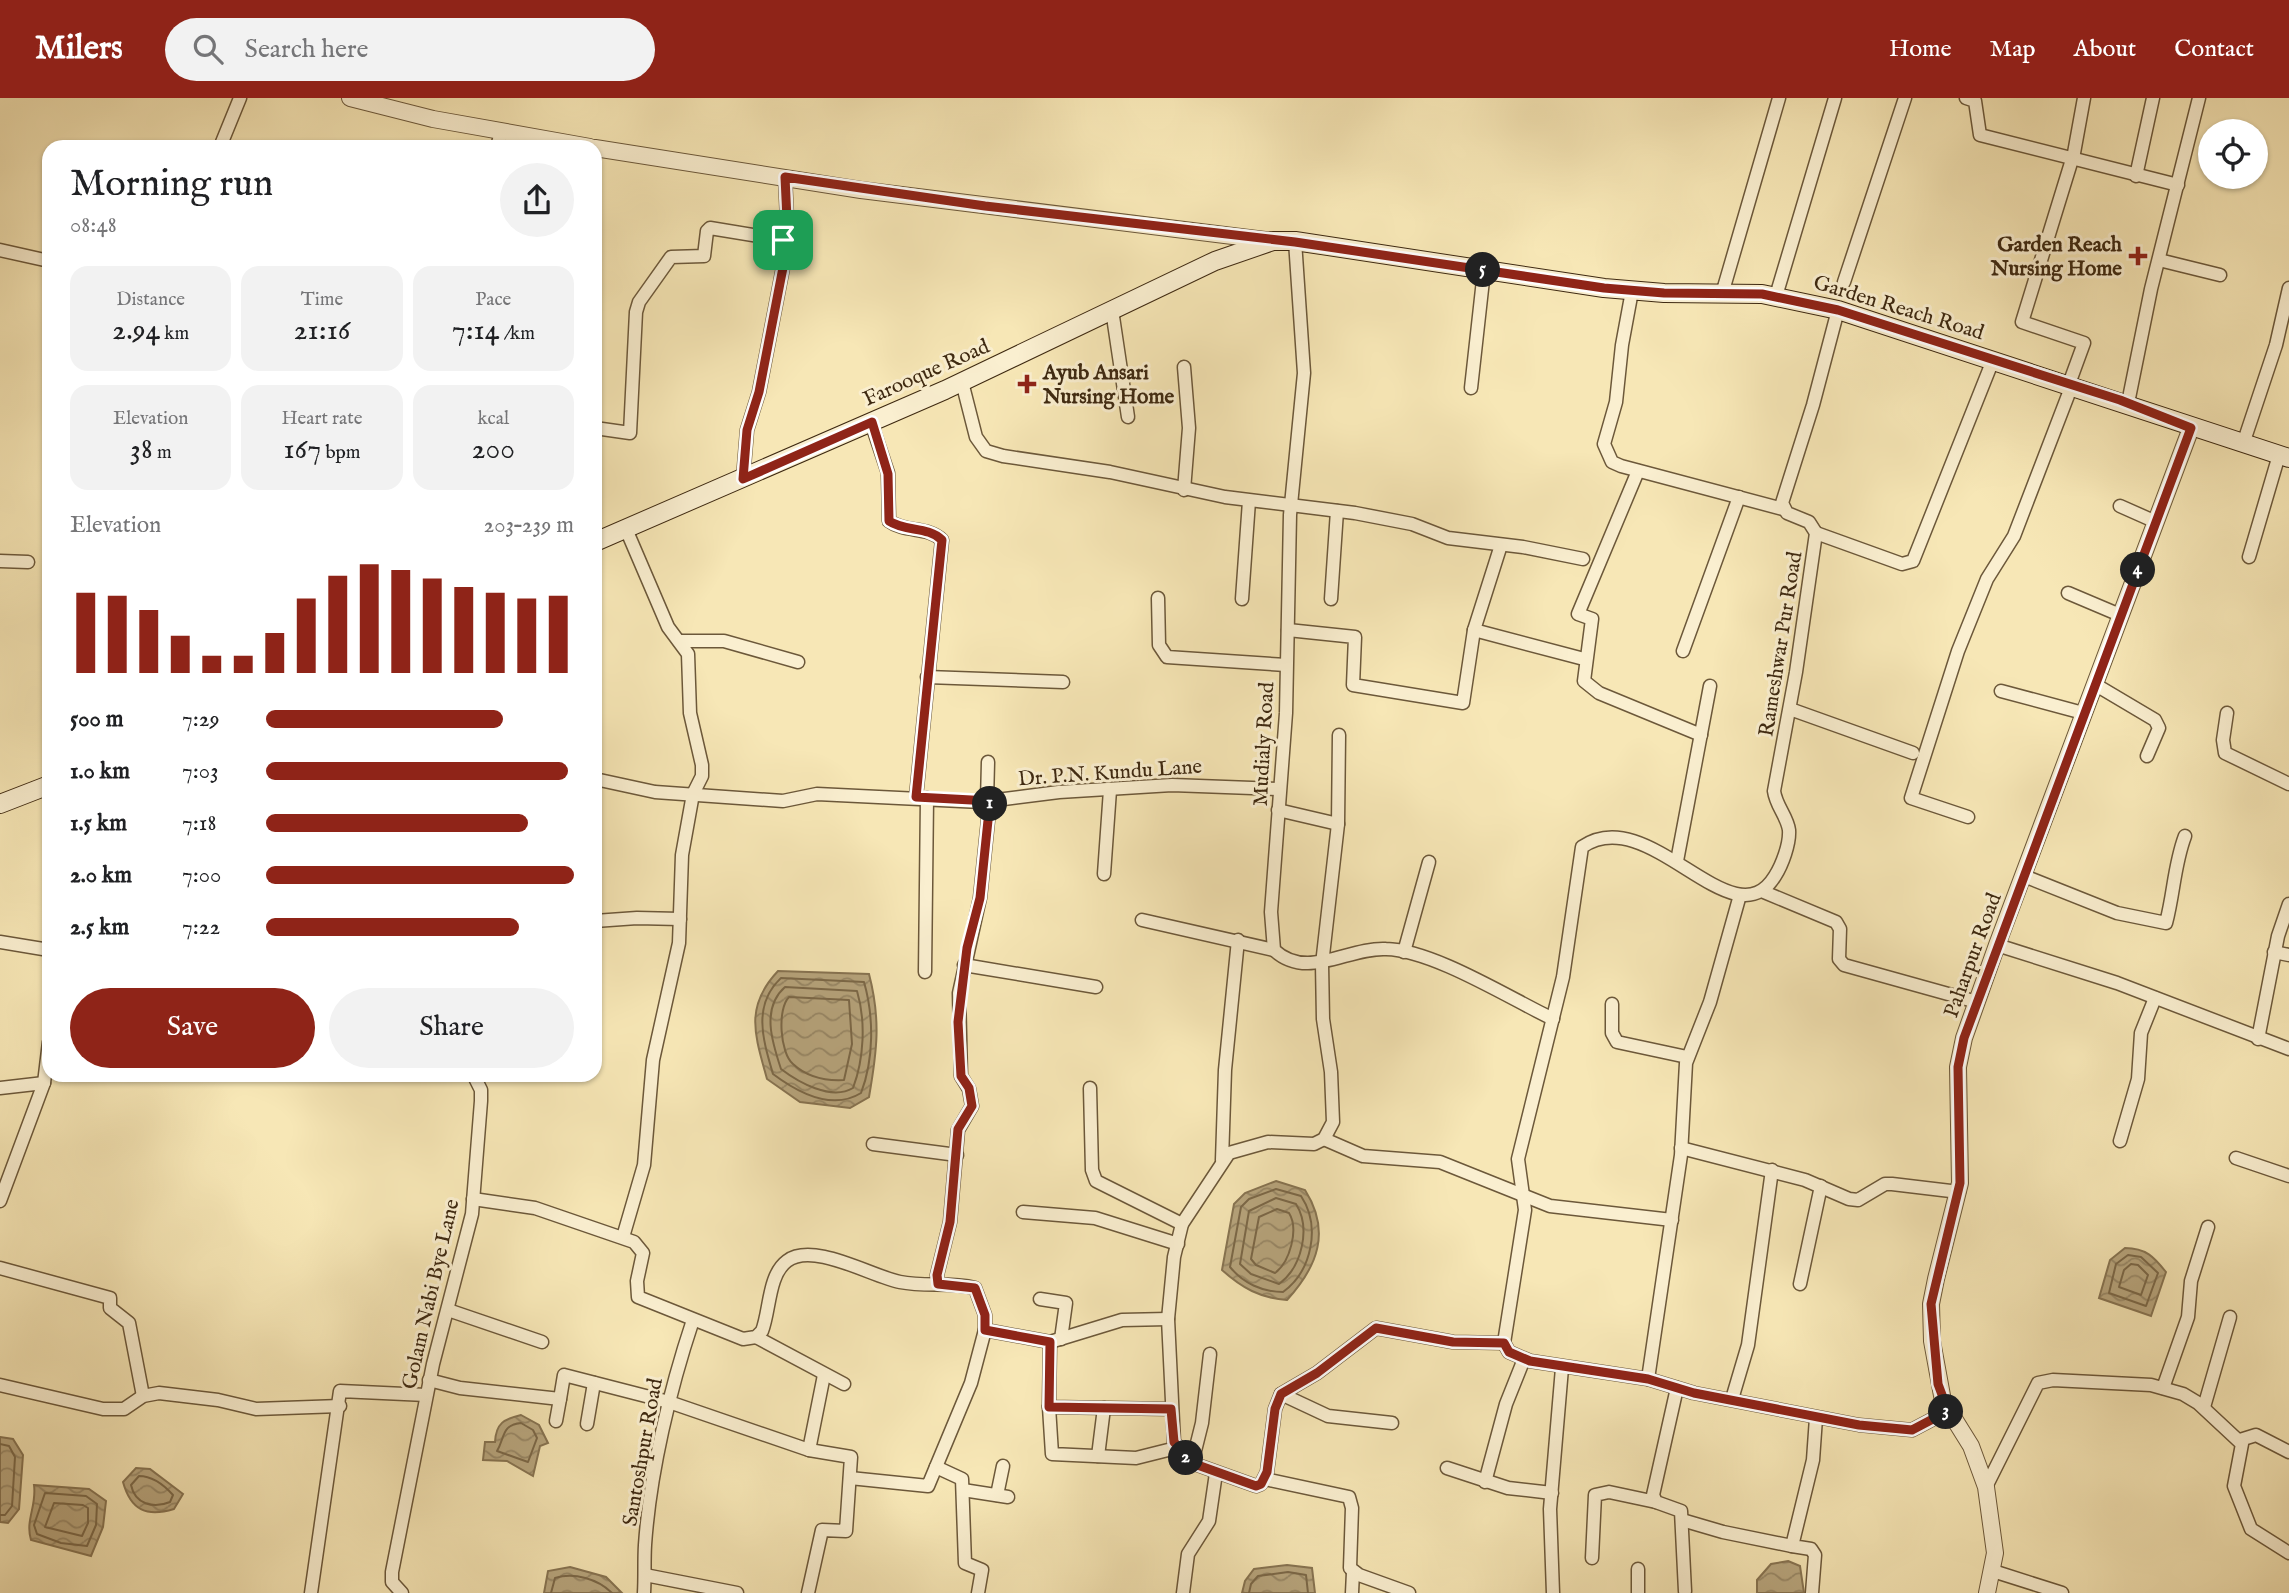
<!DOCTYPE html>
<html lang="en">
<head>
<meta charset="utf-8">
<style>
  :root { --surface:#fff; --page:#f2f2f2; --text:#202124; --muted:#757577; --accent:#8f2418 }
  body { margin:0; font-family:"IM FELL English",serif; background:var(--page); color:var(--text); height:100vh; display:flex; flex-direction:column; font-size:26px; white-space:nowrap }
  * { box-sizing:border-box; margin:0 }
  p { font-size:23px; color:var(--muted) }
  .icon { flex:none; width:38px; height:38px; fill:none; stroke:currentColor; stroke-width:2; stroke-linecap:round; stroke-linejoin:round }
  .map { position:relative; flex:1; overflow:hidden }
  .side { position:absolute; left:42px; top:42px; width:560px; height:942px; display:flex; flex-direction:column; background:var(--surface); border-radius:21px; box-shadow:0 2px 5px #0004 }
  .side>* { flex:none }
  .tools { position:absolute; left:2198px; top:21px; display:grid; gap:14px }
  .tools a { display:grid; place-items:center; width:70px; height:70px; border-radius:50%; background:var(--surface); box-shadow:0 2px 5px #0004; font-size:35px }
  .pin { position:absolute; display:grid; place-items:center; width:60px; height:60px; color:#fff; margin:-30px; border-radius:14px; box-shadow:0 4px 10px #0006 }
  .km { position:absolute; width:35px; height:35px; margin:-18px; border-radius:50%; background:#222; color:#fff; font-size:19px; line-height:35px; text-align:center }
  .round { display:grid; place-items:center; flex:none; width:74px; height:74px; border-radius:37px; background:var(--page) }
  .summary { display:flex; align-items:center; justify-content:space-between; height:119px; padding:0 28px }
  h1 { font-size:38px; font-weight:600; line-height:52px }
  .metrics { display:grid; grid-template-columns:repeat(3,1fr); gap:10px; height:119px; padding:7px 28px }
  .metrics div { display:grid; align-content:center; border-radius:18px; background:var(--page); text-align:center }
  .metrics b { font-size:30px; font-weight:600 }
  .metrics small { font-size:19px; font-weight:400 }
  .metrics p { font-size:19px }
  .chart { height:196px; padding:14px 28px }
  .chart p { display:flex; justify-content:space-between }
  .chart svg { width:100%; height:126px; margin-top:7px; stroke:var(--accent); stroke-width:6 }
  .action { display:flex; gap:14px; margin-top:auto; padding:14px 28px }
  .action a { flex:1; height:80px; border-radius:42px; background:var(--accent); color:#fff; font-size:28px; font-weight:600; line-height:80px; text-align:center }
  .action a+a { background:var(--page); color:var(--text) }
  ul { padding:0 28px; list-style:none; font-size:23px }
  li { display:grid; grid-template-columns:112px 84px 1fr; align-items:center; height:52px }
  li i { height:18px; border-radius:9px; background:var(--accent) }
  header { display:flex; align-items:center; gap:42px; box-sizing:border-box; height:98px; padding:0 35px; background:var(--accent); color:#fff }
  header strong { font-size:33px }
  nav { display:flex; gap:38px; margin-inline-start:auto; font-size:24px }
  .search { width:490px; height:63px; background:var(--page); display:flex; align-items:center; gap:18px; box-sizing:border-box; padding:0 24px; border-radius:38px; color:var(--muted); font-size:26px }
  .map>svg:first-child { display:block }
  .water { fill:url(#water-waves); stroke:#877452; stroke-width:2 }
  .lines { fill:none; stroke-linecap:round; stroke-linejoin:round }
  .shore { stroke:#7b6848; stroke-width:2 }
  .minor-casing { stroke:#6c583a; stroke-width:15 }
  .tertiary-casing { stroke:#6c583a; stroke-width:18 }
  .secondary-casing { stroke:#3e2911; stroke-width:20 }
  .minor { stroke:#faefd0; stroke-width:12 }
  .tertiary { stroke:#faefd0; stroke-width:16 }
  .secondary { stroke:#faefd0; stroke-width:18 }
  .route-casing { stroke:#fff; stroke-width:14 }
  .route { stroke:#8f2418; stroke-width:9 }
  .poi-dot { fill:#8f2418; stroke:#faefd0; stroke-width:2.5 }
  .labels { text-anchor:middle; stroke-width:6; stroke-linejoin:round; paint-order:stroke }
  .poi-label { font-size:21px; font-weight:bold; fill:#3e2911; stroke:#faefd0; text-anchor:end }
  .street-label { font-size:21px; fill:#3e2911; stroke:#faefd0 }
</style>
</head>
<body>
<header>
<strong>Milers</strong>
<div class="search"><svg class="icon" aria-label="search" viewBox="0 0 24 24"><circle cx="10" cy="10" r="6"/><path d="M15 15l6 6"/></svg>Search here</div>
<nav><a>Home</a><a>Map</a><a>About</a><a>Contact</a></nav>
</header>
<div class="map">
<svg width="2289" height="1495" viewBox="0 0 2289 1495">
  <defs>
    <pattern id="water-waves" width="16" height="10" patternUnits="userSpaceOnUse" patternTransform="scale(1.75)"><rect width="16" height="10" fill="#b8a67e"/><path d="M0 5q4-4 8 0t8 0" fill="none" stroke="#978766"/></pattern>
  </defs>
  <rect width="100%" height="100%" fill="#f7e7b6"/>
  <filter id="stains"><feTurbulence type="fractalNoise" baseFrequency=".00286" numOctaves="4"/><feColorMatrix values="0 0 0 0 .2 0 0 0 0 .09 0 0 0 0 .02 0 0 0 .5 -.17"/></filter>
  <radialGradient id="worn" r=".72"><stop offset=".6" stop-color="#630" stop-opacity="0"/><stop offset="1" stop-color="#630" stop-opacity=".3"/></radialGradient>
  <g class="water">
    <path d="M778,873L869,876C881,922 877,953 869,999L850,1010L800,1004L767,981C755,937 744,909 778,873Z"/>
    <path d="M1276,1083L1305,1092C1331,1133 1318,1168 1287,1202C1260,1200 1242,1190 1222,1172L1234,1106L1245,1095Z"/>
    <path d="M2125,1150C2146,1150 2154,1159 2166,1174L2151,1218L2099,1200L2110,1162Z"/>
    <path d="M521,1317L539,1327L548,1345L540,1348L533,1378L507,1363L483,1362L485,1344H495C496,1325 504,1321 521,1317Z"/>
    <path d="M0,1339L13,1341L23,1357L19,1411L8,1425L0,1424Z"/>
    <path d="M136,1370L150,1371L183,1396L174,1411C147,1419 131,1413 123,1384Z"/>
    <path d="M34,1387L89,1391L106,1403L103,1429L91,1458L31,1442C25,1422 37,1408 34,1387Z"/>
    <path d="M1788,1463L1800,1468L1804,1495H1757V1482L1771,1466Z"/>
    <path d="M1287,1467L1312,1470L1315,1495H1242L1245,1483L1254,1471Z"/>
    <path d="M570,1469L606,1479L622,1495H544L548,1473Z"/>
  </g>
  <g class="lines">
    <g class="shore">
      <path d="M781,880L864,884C874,919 874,961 861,995C832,1013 797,994 773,976C763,942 752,907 781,880Z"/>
      <path d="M785,889L857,893C866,923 864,961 853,990C831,1003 798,984 781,971C772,944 761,910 785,889Z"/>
      <path d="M789,899L849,902L852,946L844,982C826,983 807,979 793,966C780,955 777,911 789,899Z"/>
      <path d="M1276,1091L1301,1098C1321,1128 1312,1173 1283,1194C1262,1194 1243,1185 1230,1169L1241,1109L1249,1101Z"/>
      <path d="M1276,1100L1296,1106C1311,1130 1302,1169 1279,1186L1251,1176L1240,1166L1249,1113Z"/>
      <path d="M1277,1111L1289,1115C1299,1131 1290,1164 1275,1175L1256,1167L1251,1161L1259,1119Z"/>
      <path d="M2128,1157L2141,1159L2158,1175L2146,1208L2109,1195L2116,1166Z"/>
      <path d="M2131,1166L2138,1167L2148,1177L2141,1197L2119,1189L2124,1172Z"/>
      <path d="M521,1325L533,1332L537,1340L528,1364L497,1353C505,1340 501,1327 521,1325Z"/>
      <path d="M0,1346L9,1348L15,1359L12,1408L5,1417H0"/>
      <path d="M139,1378C152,1378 164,1387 173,1397L170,1404C153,1411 135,1406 131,1387Z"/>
      <path d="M45,1395L86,1398L97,1406L96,1427L87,1448L61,1445L37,1436L34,1427Z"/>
      <path d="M54,1405L83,1407L88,1410V1425L82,1438L45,1429Z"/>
      <path d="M551,1495L555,1480C574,1474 598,1481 612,1495"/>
      <path d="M1249,1495L1251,1486L1258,1478L1288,1474L1306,1477L1308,1495"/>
    </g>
    <g class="minor-casing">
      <g id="minor">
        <path d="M1966,0L1975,3L1980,37L2178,87"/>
        <path d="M220,49L240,0"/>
        <path d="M497,49L501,34"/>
        <path d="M2136,78L2153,0"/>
        <path d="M1295,143L1304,275L1290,417L1286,615L1271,814L1274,852C1307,883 1348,849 1386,851C1433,852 1509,900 1553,921"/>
        <path d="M0,152L49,163"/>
        <path d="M2159,162L2220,177"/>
        <path d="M1844,184L1905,0"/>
        <path d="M1632,193L1622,247L1616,304L1604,346L1612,364L1621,368L1783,411"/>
        <path d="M1722,196L1779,0"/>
        <path d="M1776,198L1835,0"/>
        <path d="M1112,212L1128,319"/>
        <path d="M1838,212L1813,307L1782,405L1787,415L1809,424L1816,435L1796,574L1774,693C1776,708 1787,718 1789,732C1790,746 1782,767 1775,778C1733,847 1649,702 1582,749L1563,879L1518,1061L1525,1112L1504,1245L1509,1254L1530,1263L1648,1281L1694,1295L1859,1327L1912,1332L1948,1313"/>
        <path d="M1184,269L1189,330L1184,392"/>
        <path d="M962,284L976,339L986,353L1003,358L1110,374L1225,399L1355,415L1412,426L1448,440L1523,449L1583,461"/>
        <path d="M2069,286L2084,245L2022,224L2074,55L2084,0"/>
        <path d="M1471,290L1484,173"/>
        <path d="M2128,305L2151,191L2199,0"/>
        <path d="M871,324L888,375L889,423C905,435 928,428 942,442L916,699"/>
        <path d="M595,330L630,335L636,214L639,204L671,159L704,158L707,133L710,130L783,142"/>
        <path d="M2243,346L2276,247L2289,190"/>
        <path d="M1638,373L1578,516L1592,521L1584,583L1599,595L1701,637"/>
        <path d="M743,381L747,332L759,294L786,154L782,135L787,121L785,79"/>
        <path d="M2120,408L2156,424"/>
        <path d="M1816,435L1902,466L1913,463L1993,262"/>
        <path d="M2249,459L2279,357"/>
        <path d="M0,463L28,464"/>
        <path d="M2068,495L2120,517"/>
        <path d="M1158,500L1159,547L1167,559L1286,567"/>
        <path d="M1242,501L1249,403"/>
        <path d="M1331,501L1337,413"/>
        <path d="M1288,532L1355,539L1353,587L1463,605L1474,532L1501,447"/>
        <path d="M1474,532L1584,561"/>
        <path d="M679,543H724L798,564"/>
        <path d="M1683,553L1739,399"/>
        <path d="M927,579L1063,584"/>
        <path d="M2096,587L2155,622L2159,630L2147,658"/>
        <path d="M2001,593L2083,615"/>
        <path d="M1790,611L1913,655"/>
        <path d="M2227,615L2223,642L2225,655L2289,686"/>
        <path d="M1339,637L1338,726L1322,866L1323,921L1331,974L1333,1024L1324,1041L1314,1046L1268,1044L1229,1055L1182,1126L1174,1159L1168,1221L1174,1344L1192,1365L1256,1388L1261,1386L1267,1374L1275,1311L1281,1296L1317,1275L1376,1230L1453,1244L1504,1245"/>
        <path d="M595,681L655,694L783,703L817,696L981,704L1059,694L1172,687L1279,691"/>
        <path d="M987,703L988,664"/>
        <path d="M1278,712L1338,726"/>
        <path d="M1968,719L1911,700L1958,553L1987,481L2014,438L2072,287"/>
        <path d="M1677,763L1710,588"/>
        <path d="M1104,776L1110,692"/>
        <path d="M2024,778L2117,815L2166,825C2174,795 2174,767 2185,738"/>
        <path d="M1764,794L1836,824L1840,831L1839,861L1844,867L1977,904"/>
        <path d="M1142,822L1274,852"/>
        <path d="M595,823L637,820L680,821"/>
        <path d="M0,844L49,852"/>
        <path d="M1997,847L2117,885L2289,951"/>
        <path d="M1404,854L1429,764"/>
        <path d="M2274,854L2289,857"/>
        <path d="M964,867L1096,889"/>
        <path d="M925,874L927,700"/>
        <path d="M1612,906V935L1617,944L1687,959"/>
        <path d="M2258,941L2278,838L2289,806"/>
        <path d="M0,990L44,985"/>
        <path d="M1090,990L1092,1072L1096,1083L1182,1126"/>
        <path d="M1324,1041L1363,1058L1440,1064L1550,1108L1672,1122"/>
        <path d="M2120,1043L2138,981L2141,935L2155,900"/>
        <path d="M873,1046L957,1057"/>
        <path d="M1681,1050L1805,1082L1849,1101L1858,1102L1885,1086H1892L1959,1094"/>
        <path d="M2236,1060L2289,1078"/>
        <path d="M1222,1062L1225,972L1238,842"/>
        <path d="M473,1101L535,1110L634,1144L643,1155L637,1183L638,1199L743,1241L756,1239L762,1233C770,1213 768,1177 787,1163C813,1143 873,1179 900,1184C925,1189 950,1184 975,1190L985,1217V1232L1050,1244L1122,1222L1168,1221"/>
        <path d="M0,1103L44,985L49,944"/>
        <path d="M1023,1114L1095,1120L1178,1146"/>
        <path d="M623,1139L644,1067L653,962L679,845L682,757L693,696L702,678V667L690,615L688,556L668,529L626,431"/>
        <path d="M0,1170L110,1200V1210L129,1225L143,1298"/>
        <path d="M938,1186L937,1177L950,1124L958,1032L972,1008L969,991L961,978L959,895L980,800L990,703"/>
        <path d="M1800,1186L1821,1088"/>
        <path d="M1040,1201L1066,1205L1061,1241"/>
        <path d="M448,1212L542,1244"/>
        <path d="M756,1239L844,1286"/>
        <path d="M1050,1244L1049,1309L1171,1311"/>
        <path d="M1648,1281L1681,1057L1686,965L1710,904L1740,797"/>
        <path d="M429,1282L460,1290L560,1301L564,1277L669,1304L809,1352L851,1359L846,1433L822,1432L808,1495"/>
        <path d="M0,1287L103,1311H124L143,1298L159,1295L218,1302L256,1311L340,1308"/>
        <path d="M1677,1290L1653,1397L1656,1404L1681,1413L1685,1493"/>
        <path d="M2163,1290L2188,1219L2191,1183L2208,1129"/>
        <path d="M1281,1296L1328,1318L1392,1325"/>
        <path d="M1732,1301L1748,1247L1772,1072"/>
        <path d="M1049,1309L1052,1356L1136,1360L1176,1350"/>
        <path d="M2204,1309L2230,1219"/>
        <path d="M556,1323L560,1301"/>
        <path d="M587,1326L594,1285"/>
        <path d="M2240,1342L2256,1337L2289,1354"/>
        <path d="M809,1352L824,1277"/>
        <path d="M1098,1358L1104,1310"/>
        <path d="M1192,1365L1202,1325L1210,1256"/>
        <path d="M936,1369L962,1381L965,1465L982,1472L978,1495"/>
        <path d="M1447,1370L1508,1390L1552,1395"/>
        <path d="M850,1380L928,1388L971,1285L985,1232"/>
        <path d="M1265,1381L1349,1399L1352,1410L1350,1470L1359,1477L1409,1495"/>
        <path d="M1485,1384L1506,1306L1524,1261"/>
        <path d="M1986,1389L2038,1285L2053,1282L2151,1287L2183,1296L2198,1305L2242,1346L2234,1388L2251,1431L2289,1455"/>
        <path d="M963,1392L1008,1399"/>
        <path d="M997,1397L1003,1368"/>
        <path d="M1682,1422L1723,1434L1792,1448"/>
        <path d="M1592,1460L1595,1397L1609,1394L1656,1404"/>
        <path d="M1993,1473L2062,1495"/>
        <path d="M645,1477L737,1495"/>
        <path d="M311,1495L340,1293L426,1297"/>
        <path d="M402,1495L392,1484V1474L433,1266L472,1116L481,1003V992L473,976"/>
        <path d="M644,1495C645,1479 644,1463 645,1447C650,1374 670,1291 693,1222"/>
        <path d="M1183,1495L1188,1456L1209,1423L1216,1375"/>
        <path d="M1352,1495L1353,1474"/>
        <path d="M1553,1495L1550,1411L1562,1270"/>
        <path d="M1638,1495V1471"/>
        <path d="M1812,1495L1815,1457L1811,1451L1792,1448L1813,1362L1816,1320"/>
      </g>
    </g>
    <g class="tertiary-casing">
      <g id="tertiary">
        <path d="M350,0L433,21L590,49"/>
        <path d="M595,50L861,92L1273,143"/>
        <path d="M1987,1495L1995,1455L1986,1389L1971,1348L1943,1303L1932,1243L1931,1206L1936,1181L1960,1085L1958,969L1964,940L1997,847L2191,330"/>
      </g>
    </g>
    <g class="secondary-casing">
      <g id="secondary">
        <path d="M595,444L945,292L1215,163L1273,143H1295L1604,190L1664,195L1762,196L1838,212L2289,360"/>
        <path d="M0,706L49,687"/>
      </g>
    </g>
    <use href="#minor" class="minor"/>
    <use href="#tertiary" class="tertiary"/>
    <use href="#secondary" class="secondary"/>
  </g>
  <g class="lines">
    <g class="route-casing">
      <path id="route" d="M785,79L985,108L1295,144L1604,190L1664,195L1762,196L1838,212L2120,302L2191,330L1964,940L1958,969L1960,1085L1931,1206L1938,1286L1948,1313L1912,1332L1859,1327L1694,1295L1648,1281L1530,1263L1509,1254L1504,1245L1453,1244L1376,1230L1317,1275L1281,1296L1275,1311L1267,1374L1261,1386L1256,1388L1192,1365L1174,1344L1171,1311L1049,1309L1050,1244L985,1232V1217L975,1190L938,1186L937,1177L950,1124L958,1031L972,1008L969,990L961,978L958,924L967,850L980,800L990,703L916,699L942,442C928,428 905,434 889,423L888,376L872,324L743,381L747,332L759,294L786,154L782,135L787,121Z"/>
    </g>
    <use href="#route" class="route"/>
  </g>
  <g class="poi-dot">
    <path d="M2134.5 147.5h7v7h7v7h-7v7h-7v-7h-7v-7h7z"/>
    <path d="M1023.5 275.5h7v7h7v7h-7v7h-7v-7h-7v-7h7z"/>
  </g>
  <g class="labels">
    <g class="poi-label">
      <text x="2122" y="153">Garden Reach<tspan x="2122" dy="24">Nursing Home</tspan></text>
      <text x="1043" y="281" text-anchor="start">Ayub Ansari<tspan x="1043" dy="24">Nursing Home</tspan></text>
    </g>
    <g class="street-label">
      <text transform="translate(1899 209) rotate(17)" y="7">Garden Reach Road</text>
      <text transform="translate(926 274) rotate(-24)" y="7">Farooque Road</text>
      <text transform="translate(1780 546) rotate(-81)" y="7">Rameshwar Pur Road</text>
      <text transform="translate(1263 646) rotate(-87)" y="7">Mudialy Road</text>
      <text transform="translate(1110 674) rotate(-4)" y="7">Dr. P.N. Kundu Lane</text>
      <text transform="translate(1972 857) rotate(-70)" y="7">Paharpur Road</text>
      <text transform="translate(430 1196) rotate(-77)" y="7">Golam Nabi Bye Lane</text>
      <text transform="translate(642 1354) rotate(-80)" y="7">Santoshpur Road</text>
    </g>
  </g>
  <rect width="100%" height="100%" filter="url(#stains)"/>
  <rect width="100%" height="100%" fill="url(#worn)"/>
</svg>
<div class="tools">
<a><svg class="icon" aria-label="locate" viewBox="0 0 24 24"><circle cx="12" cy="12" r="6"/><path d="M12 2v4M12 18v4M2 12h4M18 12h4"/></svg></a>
</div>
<div class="pin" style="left:783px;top:142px;background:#1e9e55"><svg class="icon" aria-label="arrive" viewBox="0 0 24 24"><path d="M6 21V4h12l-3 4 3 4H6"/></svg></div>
<b class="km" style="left:990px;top:706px">1</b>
<b class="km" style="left:1186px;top:1360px">2</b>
<b class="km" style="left:1946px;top:1314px">3</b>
<b class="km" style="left:2138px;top:472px">4</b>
<b class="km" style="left:1483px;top:172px">5</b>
<section class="side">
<div class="summary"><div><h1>Morning run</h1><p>08:48</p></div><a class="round"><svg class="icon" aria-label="share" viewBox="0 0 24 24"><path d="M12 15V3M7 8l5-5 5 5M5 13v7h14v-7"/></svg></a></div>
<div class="metrics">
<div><p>Distance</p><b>2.94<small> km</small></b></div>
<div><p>Time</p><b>21:16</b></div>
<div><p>Pace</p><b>7:14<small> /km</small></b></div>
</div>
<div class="metrics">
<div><p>Elevation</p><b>38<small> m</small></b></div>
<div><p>Heart rate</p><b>167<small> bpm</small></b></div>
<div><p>kcal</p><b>200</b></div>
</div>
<div class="chart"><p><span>Elevation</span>203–239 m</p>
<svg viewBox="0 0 160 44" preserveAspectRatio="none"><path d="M5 44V16M15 44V17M25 44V22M35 44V31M45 44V38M55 44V38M65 44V30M75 44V18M85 44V10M95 44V6M105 44V8M115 44V11M125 44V14M135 44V16M145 44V18M155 44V17"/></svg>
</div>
<ul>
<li><b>500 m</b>7:29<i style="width:77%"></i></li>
<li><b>1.0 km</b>7:03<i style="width:98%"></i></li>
<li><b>1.5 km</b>7:18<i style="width:85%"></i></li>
<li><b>2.0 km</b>7:00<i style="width:100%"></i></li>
<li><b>2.5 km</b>7:22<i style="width:82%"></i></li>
</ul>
<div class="action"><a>Save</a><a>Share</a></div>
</section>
</div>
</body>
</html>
